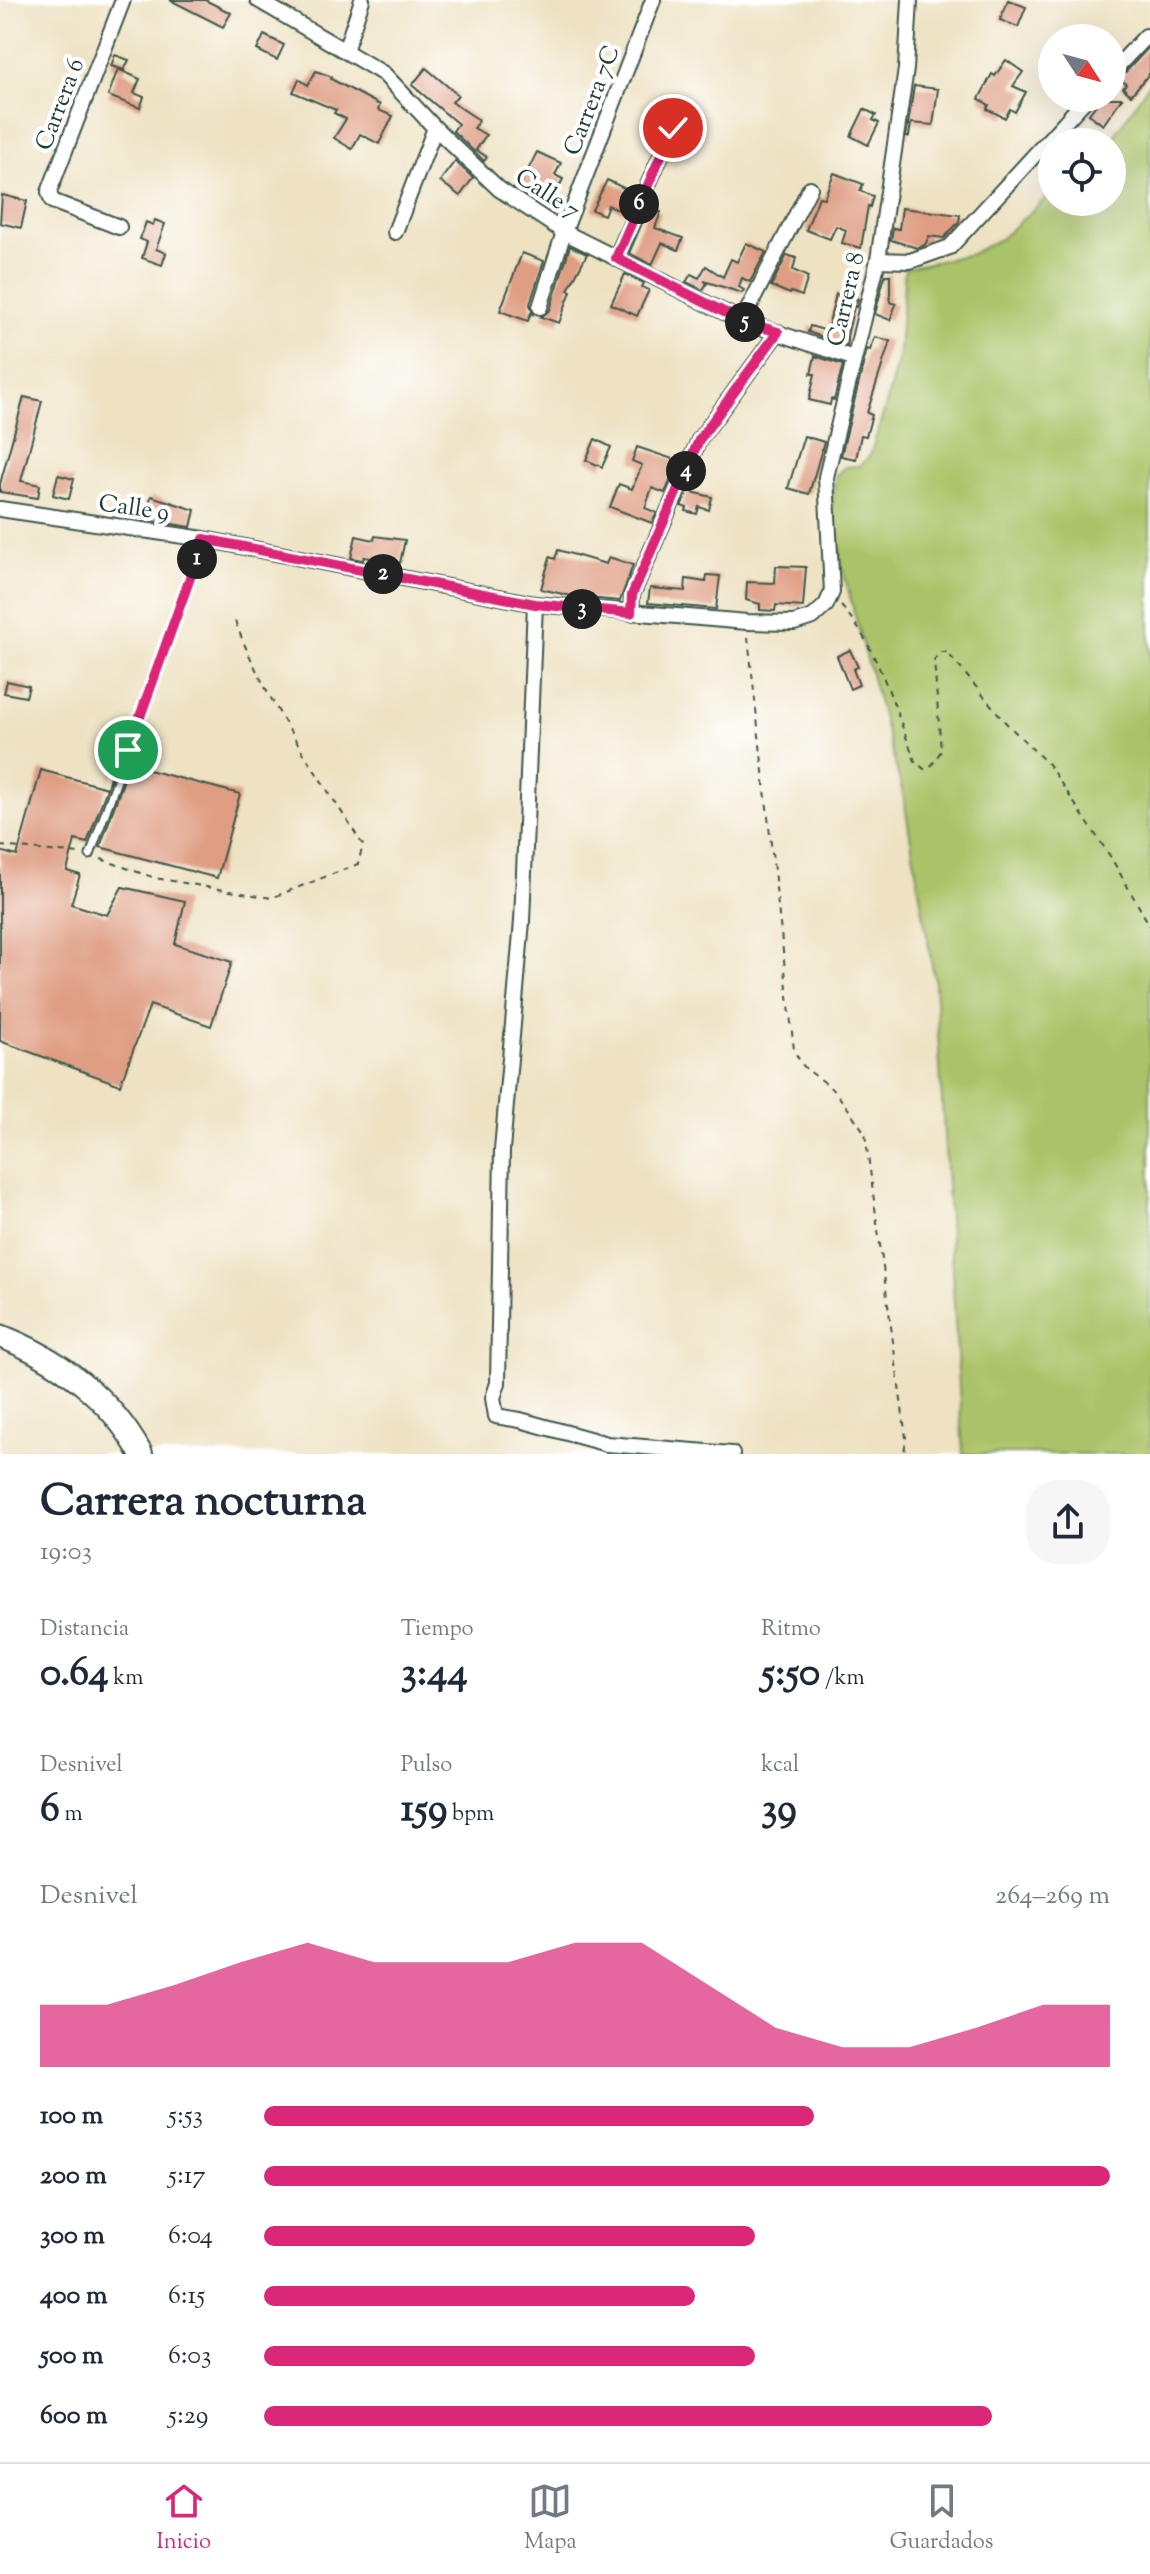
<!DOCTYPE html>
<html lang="es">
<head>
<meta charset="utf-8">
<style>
  :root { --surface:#fff; --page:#f6f6f7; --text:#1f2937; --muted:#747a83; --line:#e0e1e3; --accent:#db2777 }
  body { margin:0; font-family:"Sorts Mill Goudy",serif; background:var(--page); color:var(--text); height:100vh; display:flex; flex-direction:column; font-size:30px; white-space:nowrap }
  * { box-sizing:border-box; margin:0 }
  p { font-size:26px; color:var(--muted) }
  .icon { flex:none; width:44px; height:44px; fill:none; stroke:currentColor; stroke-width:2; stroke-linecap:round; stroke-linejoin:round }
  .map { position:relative; height:1454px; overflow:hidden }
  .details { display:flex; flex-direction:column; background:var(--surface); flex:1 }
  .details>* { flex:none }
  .needle { width:52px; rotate:126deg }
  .buttons { position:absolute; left:1038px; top:24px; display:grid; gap:16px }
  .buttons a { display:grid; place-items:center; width:88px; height:88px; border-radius:50%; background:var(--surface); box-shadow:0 8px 32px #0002; font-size:40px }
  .pin { position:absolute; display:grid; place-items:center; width:68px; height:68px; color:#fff; margin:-34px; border:4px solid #fff; border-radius:50%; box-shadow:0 2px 8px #0007 }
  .km { position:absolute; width:40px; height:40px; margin:-20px; border-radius:50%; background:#222; color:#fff; font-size:22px; line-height:40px; text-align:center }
  .round { display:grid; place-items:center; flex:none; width:84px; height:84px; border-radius:32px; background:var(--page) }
  .headline { display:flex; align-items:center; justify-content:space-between; height:136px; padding:0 40px }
  h1 { font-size:44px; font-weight:800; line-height:60px }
  .stats { display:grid; grid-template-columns:repeat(3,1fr); gap:12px; height:136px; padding:8px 40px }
  .stats div { display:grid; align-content:center }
  .stats b { font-size:40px; font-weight:800 }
  .stats small { font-size:22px; font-weight:400 }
  .stats p { font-size:22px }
  .chart { height:224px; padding:16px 40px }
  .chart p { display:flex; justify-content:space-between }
  .chart svg { width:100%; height:144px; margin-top:8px; fill:var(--accent); opacity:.7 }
  ul { padding:0 40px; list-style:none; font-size:26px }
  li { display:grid; grid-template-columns:128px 96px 1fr; align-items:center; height:60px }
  li i { height:20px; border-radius:10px; background:var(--accent) }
  .dock { display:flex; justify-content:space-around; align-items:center; height:112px; border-top:2px solid var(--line); background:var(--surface); font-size:22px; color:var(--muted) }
  .dock a { display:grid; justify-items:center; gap:4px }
  .dock .current { color:var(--accent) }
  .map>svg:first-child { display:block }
  .green { fill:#abc368; stroke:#65804e; stroke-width:2 }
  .building { fill:#df9e83 }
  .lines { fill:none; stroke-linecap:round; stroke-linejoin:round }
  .lane-casing { stroke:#3e5649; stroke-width:11 }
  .street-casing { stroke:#3e5649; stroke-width:18 }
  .primary-casing { stroke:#3e5649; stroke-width:26 }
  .path { stroke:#3e5649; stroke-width:2; stroke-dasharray:6 6; stroke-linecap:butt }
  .lane { stroke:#fff; stroke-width:7 }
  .street { stroke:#fff; stroke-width:14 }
  .primary { stroke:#fff; stroke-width:22 }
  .route-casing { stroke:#fff; stroke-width:16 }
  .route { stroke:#db2777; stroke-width:10 }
  .labels { text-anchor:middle; stroke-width:8; stroke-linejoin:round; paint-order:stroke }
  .street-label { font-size:24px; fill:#1f3d34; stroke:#fff }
</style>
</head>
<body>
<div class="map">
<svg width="1150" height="1454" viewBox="0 0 1150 1454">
  <rect width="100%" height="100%" fill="#fff"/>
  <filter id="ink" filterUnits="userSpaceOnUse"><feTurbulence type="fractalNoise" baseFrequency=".0125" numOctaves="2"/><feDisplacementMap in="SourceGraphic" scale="16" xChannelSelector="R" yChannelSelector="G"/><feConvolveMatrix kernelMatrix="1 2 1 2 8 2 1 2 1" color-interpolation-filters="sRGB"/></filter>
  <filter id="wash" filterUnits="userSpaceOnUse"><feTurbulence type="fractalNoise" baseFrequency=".006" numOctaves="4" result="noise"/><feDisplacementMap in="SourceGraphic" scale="32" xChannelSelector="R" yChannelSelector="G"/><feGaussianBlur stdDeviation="1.8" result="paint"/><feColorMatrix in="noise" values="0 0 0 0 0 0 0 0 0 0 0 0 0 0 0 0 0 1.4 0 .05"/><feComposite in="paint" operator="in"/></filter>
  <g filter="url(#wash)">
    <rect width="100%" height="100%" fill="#eee2c3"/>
    <path class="green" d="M1150,82V1454H963L935,983L903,793L842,567L832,507L836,475L845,467L859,466L870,456L886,405L899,353L905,268L971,254L1000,239L1052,193V202H1112L1110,142Z"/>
    <g id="blocks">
      <g class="building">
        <path d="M170,0H205L231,13L223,27Z"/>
        <path d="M1008,0L1026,7L1018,27L1000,20Z"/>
        <path d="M264,35L284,45L277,60L257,50Z"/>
        <path d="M1150,46V73L1131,95L1123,88L1126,84L1120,78Z"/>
        <path d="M115,55L129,60L124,70L111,66Z"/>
        <path d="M1006,60L1023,72L1013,86L1026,92L1015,112L1010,109L1005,118L987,109L989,105L979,99L992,74L995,76Z"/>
        <path d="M426,68L458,95L452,102L479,120L474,128L486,135L476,150L487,157L484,161L453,131L458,124L412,85Z"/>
        <path d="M118,69L140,79L134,93L144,97L140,108L108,96Z"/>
        <path d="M316,71L332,77L331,79L380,105L378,110L393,116L379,144L360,134L352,149L334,138L346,119L334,113L336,110L293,92L299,79L308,85Z"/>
        <path d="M914,86L938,89L933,125L911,123L909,137H906Z"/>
        <path d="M1101,98H1122L1103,125L1089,114Z"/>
        <path d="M864,109L876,115L873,120L879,123L868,145L851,136Z"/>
        <path d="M537,152L561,163L555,175L563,179L549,208L518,190Z"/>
        <path d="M455,161L473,178L460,196L440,181Z"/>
        <path d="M834,173L863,184L860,191L873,196L870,207L868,206L861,248L842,243L846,230L836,226L830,239L806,230L819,197L824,198Z"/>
        <path d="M607,180L634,193L625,213L608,205L604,215L592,210Z"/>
        <path d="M2,195L27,201L21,228L0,223Z"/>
        <path d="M649,207L661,212L655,228L683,238L678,250L662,243L652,265L629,253Z"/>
        <path d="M902,208L960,215L959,222L944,238L929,236L925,245L917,248L891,240L893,228L899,229Z"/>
        <path d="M155,220L165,224L156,249L166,253L162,265L142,258L147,242L140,239L146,222L153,225Z"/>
        <path d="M746,243L766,252L750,282L742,278L739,287L744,290L742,293L704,281L707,283L703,290L686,282L691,274L699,278L706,266L723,277L731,259L737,262Z"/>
        <path d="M570,246L587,254L568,290L571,291L559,323L541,317L550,310Z"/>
        <path d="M522,253L544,261L530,304L533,314L531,313L528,321L500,311Z"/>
        <path d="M787,255L796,258L793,270L808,277L802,296L791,292L790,294L771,286Z"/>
        <path d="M625,274L644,283L642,287L649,290L637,316L611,304Z"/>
        <path d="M885,275H890V302L896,304L890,320L875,314Z"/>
        <path d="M836,294L858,299L856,307L854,306L847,336V346L808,332L810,326L827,331Z"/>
        <path d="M875,337L890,341L867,413L872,415L866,436L861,435L856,459L841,456L867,349L870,350Z"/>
        <path d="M815,356L843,365L834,400L831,399L830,405L809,400L815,374H811Z"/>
        <path d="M24,397L42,401L21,481L40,485L38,498L0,492V484Z"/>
        <path d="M804,436L824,442L809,494L788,488Z"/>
        <path d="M595,439L611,447L602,467L586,460Z"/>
        <path d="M637,447L679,461L665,493L652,488L645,508L657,513L652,523L610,507L619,484L632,489L642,465L632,461Z"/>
        <path d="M58,475L74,479L69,499L53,495Z"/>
        <path d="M688,491L712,497L709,510L699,507L697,514L686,511L687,508L681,506Z"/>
        <path d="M151,496L195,510L191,527L146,520Z"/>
        <path d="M356,536L374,540L375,536L405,540L400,563L364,557L363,560L351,558Z"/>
        <path d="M558,550L606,564L609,557L633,565L620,601L576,597L541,589L550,557L555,559Z"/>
        <path d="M776,566L806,567L803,607L776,605L775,611L760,610V604L746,600L747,582L775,583Z"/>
        <path d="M707,575L720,576L716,609L648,603L650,588L685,591L686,579L706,582Z"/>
        <path d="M850,650L858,667L853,669L859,685L850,689L837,656Z"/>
        <path d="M7,681L29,686L26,697L4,693Z"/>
        <path d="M114,761H117L87,843L75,840L67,871L80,875L71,904L107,915L122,887L185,901L175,944L232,962L211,1026L150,1005L120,1085L0,1041V851L17,856L41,770L107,788Z"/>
        <path d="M129,765L240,794L217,878L100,847Z"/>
      </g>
    </g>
  </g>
  <g filter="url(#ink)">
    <use href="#blocks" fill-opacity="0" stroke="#3e5649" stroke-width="2"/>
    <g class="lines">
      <g class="lane-casing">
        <path id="lane" d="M90,855L204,539"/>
      </g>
      <g class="street-casing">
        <g id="street">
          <path d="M258,0L384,74L435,128L499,189L564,232L742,321L853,358"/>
          <path d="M345,51L362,0"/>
          <path d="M1112,72L1146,36"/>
          <path d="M119,227L52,201L49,192L123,0"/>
          <path d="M395,232L435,128"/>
          <path d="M616,258L673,128"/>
          <path d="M878,260L910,261L950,247L1087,98"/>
          <path d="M540,307L564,232L653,0"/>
          <path d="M742,321L810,188"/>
          <path d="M0,509L204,539L535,604L747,622L794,623L813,617L826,605L832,592L826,477L878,260L906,69L910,0"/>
          <path d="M535,604L522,921L502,1150L498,1383L493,1398L496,1416L520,1420L607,1444L732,1454"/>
          <path d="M631,613L632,595L699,440L778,332"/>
        </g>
      </g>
      <g class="primary-casing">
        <path id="primary" d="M0,1336C58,1358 111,1398 141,1454"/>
      </g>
      <g class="path">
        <path d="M841,606C875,641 897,714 915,761L924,769L932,765L941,751L934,660L940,652H947L1007,724L1048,764L1110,856L1150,926"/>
        <path d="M748,637L794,1050C805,1072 806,1068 824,1082C841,1096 853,1116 865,1133L906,1438L904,1454"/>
        <path d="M0,846L80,854"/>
        <path d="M101,859L155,878L271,898L358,864L363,845C317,773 265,701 235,621"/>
      </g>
      <use href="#lane" class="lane"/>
      <use href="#street" class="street"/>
      <use href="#primary" class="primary"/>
    </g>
  </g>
  <g class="lines" filter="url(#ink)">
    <g class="route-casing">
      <path id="route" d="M128,750L204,539L535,604L631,613L632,595L699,440L778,332L742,321L616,258L673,128"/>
    </g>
    <use href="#route" class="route"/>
  </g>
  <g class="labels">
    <g class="street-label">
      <text transform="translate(591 100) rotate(-69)" y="8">Carrera 7C</text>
      <text transform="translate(59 104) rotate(-69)" y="8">Carrera 6</text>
      <text transform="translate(548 193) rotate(33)" y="8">Calle 7</text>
      <text transform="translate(845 299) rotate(-77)" y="8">Carrera 8</text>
      <text transform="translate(134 507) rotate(8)" y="8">Calle 9</text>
    </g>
  </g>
</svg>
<div class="buttons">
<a><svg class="needle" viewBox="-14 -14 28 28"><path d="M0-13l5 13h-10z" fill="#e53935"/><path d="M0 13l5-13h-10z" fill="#747a83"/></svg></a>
<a><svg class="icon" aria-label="locate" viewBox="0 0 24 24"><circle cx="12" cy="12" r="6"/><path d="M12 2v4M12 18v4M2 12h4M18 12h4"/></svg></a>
</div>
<div class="pin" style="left:128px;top:750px;background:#1e9e55"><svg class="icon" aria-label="arrive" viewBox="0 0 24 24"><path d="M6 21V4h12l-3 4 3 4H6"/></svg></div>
<div class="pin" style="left:673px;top:128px;background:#d93025"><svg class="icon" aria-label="check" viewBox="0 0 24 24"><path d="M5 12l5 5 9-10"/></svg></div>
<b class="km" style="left:197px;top:559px">1</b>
<b class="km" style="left:383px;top:574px">2</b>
<b class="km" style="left:582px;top:609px">3</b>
<b class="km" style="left:686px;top:471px">4</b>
<b class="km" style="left:745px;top:322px">5</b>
<b class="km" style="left:639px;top:204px">6</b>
</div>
<section class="details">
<div class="headline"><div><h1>Carrera nocturna</h1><p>19:03</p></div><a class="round"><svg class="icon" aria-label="share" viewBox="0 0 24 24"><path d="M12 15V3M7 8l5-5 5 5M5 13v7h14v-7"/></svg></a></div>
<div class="stats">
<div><p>Distancia</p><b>0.64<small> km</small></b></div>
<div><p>Tiempo</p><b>3:44</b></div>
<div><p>Ritmo</p><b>5:50<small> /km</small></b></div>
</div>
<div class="stats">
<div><p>Desnivel</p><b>6<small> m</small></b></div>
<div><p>Pulso</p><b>159<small> bpm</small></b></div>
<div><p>kcal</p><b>39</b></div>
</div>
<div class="chart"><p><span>Desnivel</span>264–269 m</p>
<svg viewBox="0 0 160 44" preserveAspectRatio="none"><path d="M0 44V25L10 25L20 19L30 12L40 6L50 12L60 12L70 12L80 6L90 6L100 19L110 32L120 38L130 38L140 32L150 25L160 25V44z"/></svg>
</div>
<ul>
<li><b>100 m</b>5:53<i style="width:65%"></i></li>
<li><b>200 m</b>5:17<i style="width:100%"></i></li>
<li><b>300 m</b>6:04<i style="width:58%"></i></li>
<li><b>400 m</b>6:15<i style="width:51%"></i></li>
<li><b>500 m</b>6:03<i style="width:58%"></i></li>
<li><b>600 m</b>5:29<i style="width:86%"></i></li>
</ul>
</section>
<nav class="dock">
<a class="current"><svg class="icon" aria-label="home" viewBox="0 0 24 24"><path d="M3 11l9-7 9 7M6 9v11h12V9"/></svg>Inicio</a>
<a><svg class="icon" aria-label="map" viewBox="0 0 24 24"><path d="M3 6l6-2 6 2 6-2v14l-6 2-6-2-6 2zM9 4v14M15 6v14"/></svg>Mapa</a>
<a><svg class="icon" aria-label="saved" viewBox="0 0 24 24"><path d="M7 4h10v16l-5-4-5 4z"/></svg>Guardados</a>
</nav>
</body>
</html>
